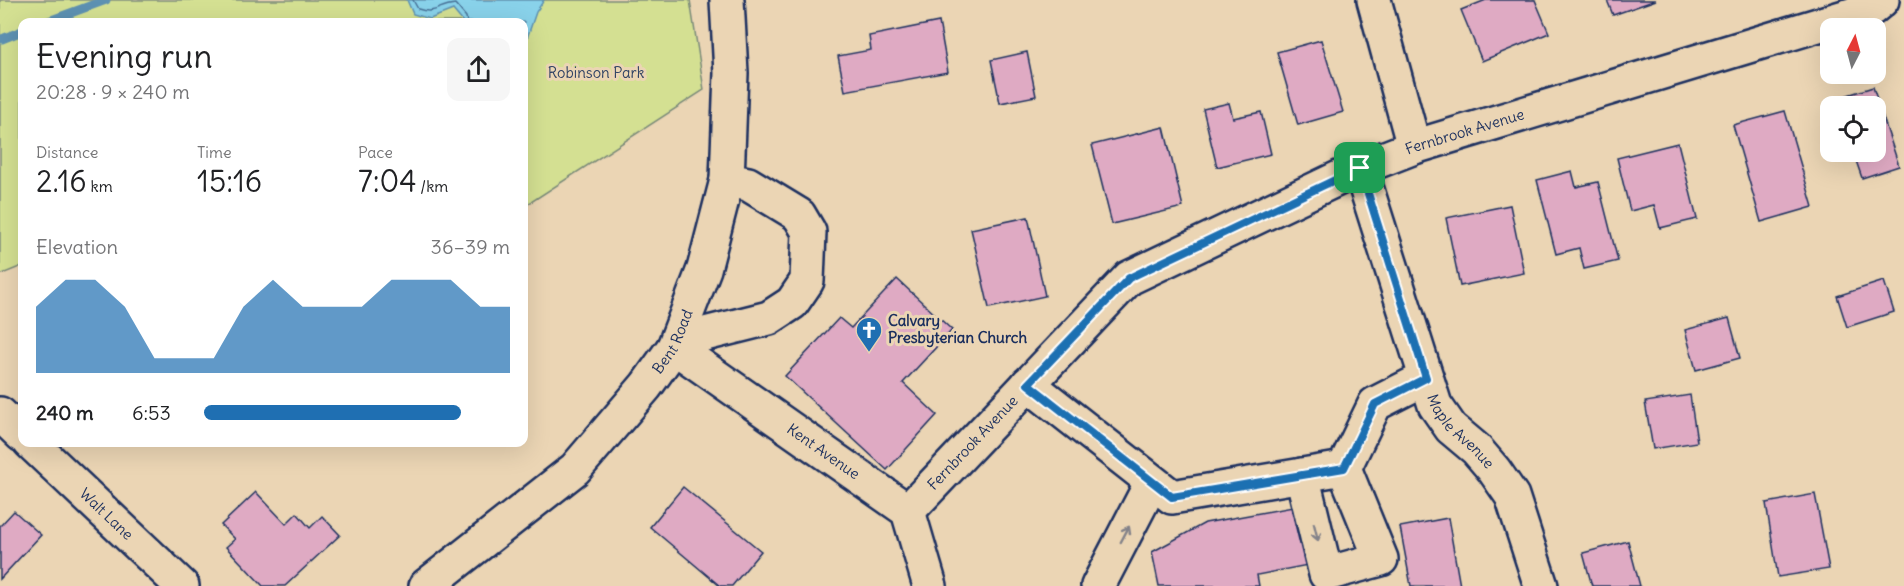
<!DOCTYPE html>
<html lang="en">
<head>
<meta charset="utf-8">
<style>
  :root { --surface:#fff; --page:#f6f6f6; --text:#202124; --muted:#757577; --accent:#1f6fb2 }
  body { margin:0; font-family:Delius,sans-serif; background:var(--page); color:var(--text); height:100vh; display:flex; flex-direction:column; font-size:22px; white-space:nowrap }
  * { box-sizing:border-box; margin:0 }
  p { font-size:20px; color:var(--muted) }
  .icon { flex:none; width:33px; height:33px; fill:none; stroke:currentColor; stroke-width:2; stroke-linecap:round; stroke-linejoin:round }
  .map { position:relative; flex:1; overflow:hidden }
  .panel { position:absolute; left:18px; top:18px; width:510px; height:429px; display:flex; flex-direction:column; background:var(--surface); border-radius:12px; box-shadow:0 6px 24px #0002 }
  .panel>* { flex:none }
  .needle { width:39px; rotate:6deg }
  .fabs { position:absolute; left:1820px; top:18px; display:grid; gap:12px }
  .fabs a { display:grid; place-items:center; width:66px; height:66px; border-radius:12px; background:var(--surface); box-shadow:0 6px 24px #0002; font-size:30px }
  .pin { position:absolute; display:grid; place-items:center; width:51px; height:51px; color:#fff; margin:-26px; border-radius:12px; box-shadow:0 3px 9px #0006 }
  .round { display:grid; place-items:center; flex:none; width:63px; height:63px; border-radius:12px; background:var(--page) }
  .summary { display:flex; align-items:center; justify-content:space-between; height:102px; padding:0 18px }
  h1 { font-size:33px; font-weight:600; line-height:45px }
  .metrics { display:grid; grid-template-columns:repeat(3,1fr); gap:9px; height:102px; padding:6px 18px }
  .metrics div { display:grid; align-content:center }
  .metrics b { font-size:30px; font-weight:600 }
  .metrics small { font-size:16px; font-weight:400 }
  .metrics p { font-size:16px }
  .chart { height:168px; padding:12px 18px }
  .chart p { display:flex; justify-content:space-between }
  .chart svg { width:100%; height:108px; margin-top:6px; fill:var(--accent); opacity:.7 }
  ul { padding:0 18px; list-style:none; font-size:20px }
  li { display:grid; grid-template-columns:96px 72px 1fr; align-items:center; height:45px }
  li i { height:15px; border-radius:8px; background:var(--accent) }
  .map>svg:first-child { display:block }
  .green { fill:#d4e092; stroke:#788878; stroke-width:1.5 }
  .water { fill:#89d2ea; stroke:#5d91b2; stroke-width:1.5 }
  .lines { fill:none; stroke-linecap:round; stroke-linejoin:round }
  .shore { stroke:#477096; stroke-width:1.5 }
  .stream { stroke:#5d91b2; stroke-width:9 }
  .building { fill:#dfaac3; stroke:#1b2f5e; stroke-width:1.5 }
  .minor-casing { stroke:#1b2f5e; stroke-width:38 }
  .minor { stroke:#ebd5b4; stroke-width:33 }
  .oneway { stroke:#838289 }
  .route-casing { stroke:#fff; stroke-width:12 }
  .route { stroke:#1f6fb2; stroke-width:8 }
  .labels { text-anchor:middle; stroke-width:6; stroke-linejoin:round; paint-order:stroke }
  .park-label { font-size:15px; fill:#2e4163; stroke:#ebd5b4 }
  .street-label { font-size:15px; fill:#1b2f5e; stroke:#ebd5b4 }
  .poi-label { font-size:15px; font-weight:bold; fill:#1b2f5e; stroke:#ebd5b4; text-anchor:start }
</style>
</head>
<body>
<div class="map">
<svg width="1904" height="586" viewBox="0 0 1904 586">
  <rect width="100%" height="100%" fill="#ebd5b4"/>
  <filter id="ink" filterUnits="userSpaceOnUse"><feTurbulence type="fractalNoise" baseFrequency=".0167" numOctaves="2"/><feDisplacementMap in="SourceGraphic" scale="12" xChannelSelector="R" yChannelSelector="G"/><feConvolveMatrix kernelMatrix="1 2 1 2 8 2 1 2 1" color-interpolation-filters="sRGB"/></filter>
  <g filter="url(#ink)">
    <path class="green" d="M0,0H690L704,90L528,204H524V22H22V266L0,275Z"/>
    <path class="water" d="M407,0H544L536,12L526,41L524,43V22H463L453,10L430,19L413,14Z"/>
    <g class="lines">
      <path class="shore" d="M413,0L418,9C437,15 438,5 455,4L466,17L467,22"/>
      <g class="stream">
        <path d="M46,22L106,0"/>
        <path d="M2,39L22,31"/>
      </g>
    </g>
    <g class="building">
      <path d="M1486,0H1535L1549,33L1482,61L1461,10Z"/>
      <path d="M1607,0H1656L1613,15Z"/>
      <path d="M939,22L948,72L845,91L838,56L871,50L869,36Z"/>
      <path d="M1321,40L1343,112L1298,125L1277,52Z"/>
      <path d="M1027,52L1036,96L1000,103L991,60Z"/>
      <path d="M1873,87L1899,166L1862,178L1853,152H1875V106H1838L1835,99Z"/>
      <path d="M1229,103L1233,118L1261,112L1271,154L1217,167L1203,109Z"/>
      <path d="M1785,111L1813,207L1761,222L1733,125Z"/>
      <path d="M1164,127L1183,207L1112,224L1092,145Z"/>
      <path d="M1678,143L1697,219L1660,228L1654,205L1630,211L1617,158Z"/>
      <path d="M1572,171L1576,187L1598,182L1618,261L1584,269L1579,248L1556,254L1537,180Z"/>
      <path d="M1510,205L1524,273L1460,286L1446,218Z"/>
      <path d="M1028,217L1045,296L989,308L971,229Z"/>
      <path d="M897,279L952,330L903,383L937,415L887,470L785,376L839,318L851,328Z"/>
      <path d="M1884,281L1894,312L1847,327L1837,296Z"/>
      <path d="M1729,318L1740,358L1696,370L1685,330Z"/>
      <path d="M1690,395L1697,442L1653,449L1645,402Z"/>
      <path d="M683,487L761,551L732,586H720L650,527Z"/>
      <path d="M256,492L286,524L297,513L310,528L322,516L340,535L285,586H263L226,547L235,539L221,525Z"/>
      <path d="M1815,494L1829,569L1778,577L1766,503Z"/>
      <path d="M1298,506L1308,565L1257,575L1259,586H1159L1152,552L1205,523Z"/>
      <path d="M14,511L41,535L0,579V526Z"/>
      <path d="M1448,518L1460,586H1411L1400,527Z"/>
      <path d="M1628,541L1640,586H1592L1583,553Z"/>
    </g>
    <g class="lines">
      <g class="minor-casing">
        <g id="minor">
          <path d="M1374,0L1414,147"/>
          <path id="s1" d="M1360,168L1435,405L1451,428L1476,449L1494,470L1512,496L1541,586"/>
          <path id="s2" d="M727,180L748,184L799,215L809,232L807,281L792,303L769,318L693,337L674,347L908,511L930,586"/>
          <path d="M1028,384L1172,497L1344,468L1375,404L1426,378"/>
          <path d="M0,414L22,435"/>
          <path id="s3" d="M30,442L182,586"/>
          <path d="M1302,475L1326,574L1381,559L1344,468"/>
          <path id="s4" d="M908,511L1129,278L1360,168L1414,147L1871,9L1882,0"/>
          <path id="s5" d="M426,586L575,469L646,386L674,347L704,269L727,180L731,73L727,0"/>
          <path d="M1098,586L1152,482"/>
        </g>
      </g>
      <use href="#minor" class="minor"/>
    </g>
    <defs><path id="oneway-shaft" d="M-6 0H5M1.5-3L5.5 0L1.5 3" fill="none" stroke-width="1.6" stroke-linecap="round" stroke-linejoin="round" transform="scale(1.5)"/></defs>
    <g class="oneway">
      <use href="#oneway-shaft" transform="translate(1316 532) rotate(76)"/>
      <use href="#oneway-shaft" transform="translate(1125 534) rotate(-62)"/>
    </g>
  </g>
  <g class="lines" filter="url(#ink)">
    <g class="route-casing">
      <path id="route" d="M1360,168L1426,378L1375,404L1344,468L1172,497L1028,384L1129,278Z"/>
    </g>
    <use href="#route" class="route"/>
  </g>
  <defs>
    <g id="church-pin" transform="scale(1.35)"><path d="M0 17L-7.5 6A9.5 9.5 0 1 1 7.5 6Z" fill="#1f6fb2" stroke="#ebd5b4"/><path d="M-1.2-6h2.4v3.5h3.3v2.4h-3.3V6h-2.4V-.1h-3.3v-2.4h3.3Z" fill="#fff"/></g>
  </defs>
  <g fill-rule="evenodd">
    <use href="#church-pin" x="869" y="330"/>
  </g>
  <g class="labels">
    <g class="park-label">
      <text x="596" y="78">Robinson Park</text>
    </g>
    <g class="street-label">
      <text dy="5" stroke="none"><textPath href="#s4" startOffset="688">Fernbrook Avenue</textPath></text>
      <text dy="5" stroke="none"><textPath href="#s5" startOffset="351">Bent Road</textPath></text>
      <text dy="5" stroke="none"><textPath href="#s1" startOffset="285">Maple Avenue</textPath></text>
      <text dy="5" stroke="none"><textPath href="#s4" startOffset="94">Fernbrook Avenue</textPath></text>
      <text dy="5" stroke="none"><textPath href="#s2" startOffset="486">Kent Avenue</textPath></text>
      <text dy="5" stroke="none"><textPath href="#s3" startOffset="105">Walt Lane</textPath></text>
    </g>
    <g class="poi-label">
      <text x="888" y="326">Calvary<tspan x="888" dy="17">Presbyterian Church</tspan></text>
    </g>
  </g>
</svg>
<div class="fabs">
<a><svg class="needle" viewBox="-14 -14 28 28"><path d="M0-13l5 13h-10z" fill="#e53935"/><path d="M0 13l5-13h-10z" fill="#757577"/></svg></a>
<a><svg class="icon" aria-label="locate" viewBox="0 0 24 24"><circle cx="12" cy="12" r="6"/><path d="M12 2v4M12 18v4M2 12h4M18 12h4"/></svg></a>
</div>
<div class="pin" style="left:1360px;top:168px;background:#1e9e55"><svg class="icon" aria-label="arrive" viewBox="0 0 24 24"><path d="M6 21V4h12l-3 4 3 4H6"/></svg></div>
<section class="panel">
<div class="summary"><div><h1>Evening run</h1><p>20:28 · 9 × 240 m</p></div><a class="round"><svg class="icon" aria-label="share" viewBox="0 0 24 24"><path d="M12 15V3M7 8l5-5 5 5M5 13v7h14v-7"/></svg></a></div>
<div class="metrics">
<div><p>Distance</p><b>2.16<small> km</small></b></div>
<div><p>Time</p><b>15:16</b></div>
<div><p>Pace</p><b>7:04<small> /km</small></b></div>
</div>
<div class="chart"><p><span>Elevation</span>36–39 m</p>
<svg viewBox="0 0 160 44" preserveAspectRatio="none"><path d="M0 44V17L10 6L20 6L30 17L40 38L50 38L60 38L70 17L80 6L90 17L100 17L110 17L120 6L130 6L140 6L150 17L160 17V44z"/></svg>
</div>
<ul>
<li><b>240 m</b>6:53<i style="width:84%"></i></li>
</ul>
</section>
</div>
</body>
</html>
